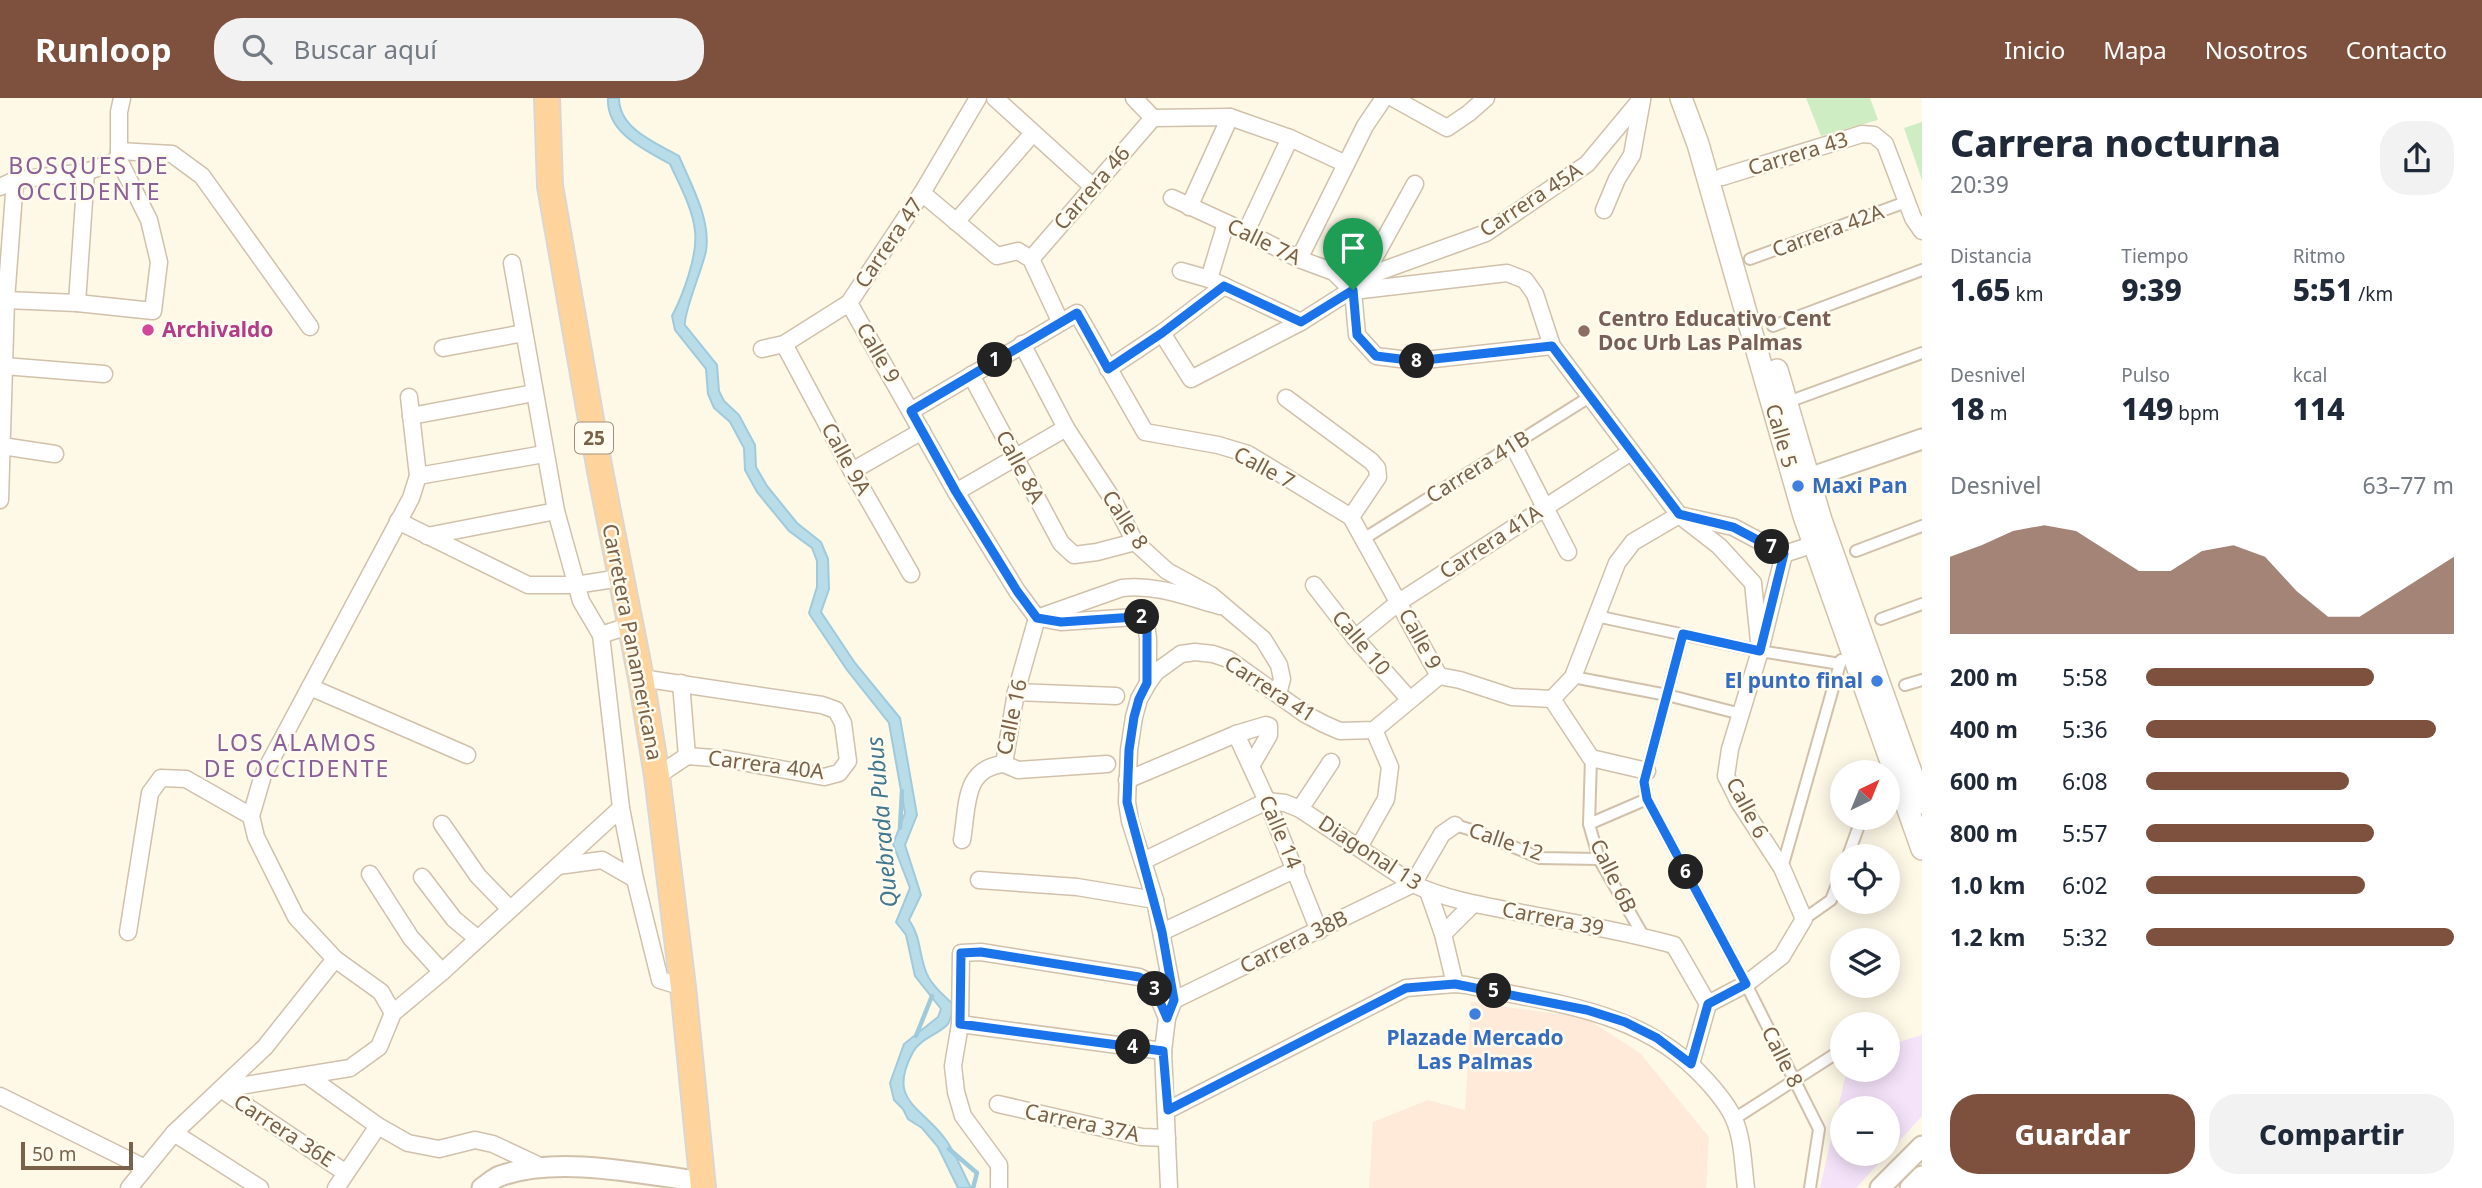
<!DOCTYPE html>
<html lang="es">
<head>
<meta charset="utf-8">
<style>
  :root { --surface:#fff; --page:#f2f2f3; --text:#1f2937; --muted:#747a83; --accent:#7d513d }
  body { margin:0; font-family:"Noto Sans",sans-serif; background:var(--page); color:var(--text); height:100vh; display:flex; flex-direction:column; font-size:26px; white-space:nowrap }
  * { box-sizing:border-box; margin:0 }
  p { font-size:23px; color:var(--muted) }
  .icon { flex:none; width:38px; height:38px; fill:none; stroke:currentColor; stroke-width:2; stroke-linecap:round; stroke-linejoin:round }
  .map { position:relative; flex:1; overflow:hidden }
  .sheet { display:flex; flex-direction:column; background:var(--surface); width:560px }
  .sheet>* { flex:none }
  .needle { width:46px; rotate:43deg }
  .tools { position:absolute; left:1830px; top:662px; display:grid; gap:14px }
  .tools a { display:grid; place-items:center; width:70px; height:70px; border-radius:50%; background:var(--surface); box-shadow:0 4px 18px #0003; font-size:35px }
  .scale { position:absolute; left:21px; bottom:18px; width:112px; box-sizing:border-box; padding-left:7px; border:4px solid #7a6149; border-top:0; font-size:19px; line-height:24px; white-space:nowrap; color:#7a6149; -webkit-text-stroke:5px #fffbef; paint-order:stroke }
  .pin { position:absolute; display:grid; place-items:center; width:60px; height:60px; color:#fff; margin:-72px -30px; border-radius:50% 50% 50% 0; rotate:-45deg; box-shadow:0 0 7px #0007 }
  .pin .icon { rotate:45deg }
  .km { position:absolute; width:35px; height:35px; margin:-18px; border-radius:50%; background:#222; color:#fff; font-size:19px; line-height:35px; text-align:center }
  .round { display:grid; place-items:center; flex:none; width:74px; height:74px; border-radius:28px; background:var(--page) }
  .summary { display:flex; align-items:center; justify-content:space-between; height:119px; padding:0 28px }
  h1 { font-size:38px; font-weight:800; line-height:52px }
  .stats { display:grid; grid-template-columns:repeat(3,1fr); gap:10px; height:119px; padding:7px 28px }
  .stats div { display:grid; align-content:center }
  .stats b { font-size:30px; font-weight:800 }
  .stats small { font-size:19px; font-weight:400 }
  .stats p { font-size:19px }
  .chart { height:196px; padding:14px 28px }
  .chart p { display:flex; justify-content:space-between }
  .chart svg { width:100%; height:126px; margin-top:7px; fill:var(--accent); opacity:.7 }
  .primary-button { display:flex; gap:14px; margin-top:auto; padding:14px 28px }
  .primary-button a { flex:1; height:80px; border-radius:28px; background:var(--accent); color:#fff; font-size:28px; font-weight:800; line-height:80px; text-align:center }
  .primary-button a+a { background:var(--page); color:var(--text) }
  ul { padding:0 28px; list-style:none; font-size:23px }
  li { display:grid; grid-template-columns:112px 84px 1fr; align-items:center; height:52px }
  li i { height:18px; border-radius:9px; background:var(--accent) }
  header { display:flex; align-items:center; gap:42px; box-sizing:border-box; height:98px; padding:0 35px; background:var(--accent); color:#fff }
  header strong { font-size:33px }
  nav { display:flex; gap:38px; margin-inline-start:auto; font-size:24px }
  .search { width:490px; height:63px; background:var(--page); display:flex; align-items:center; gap:18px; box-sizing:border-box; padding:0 24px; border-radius:28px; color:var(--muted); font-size:26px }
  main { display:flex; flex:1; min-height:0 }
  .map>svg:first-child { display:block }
  .commercial { fill:#ffeada }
  .education { fill:#f5e3fa }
  .green { fill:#cfedc3 }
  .water { fill:#b9dce9; stroke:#9fcadc; stroke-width:2 }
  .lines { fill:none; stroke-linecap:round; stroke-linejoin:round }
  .stream { stroke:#9fcadc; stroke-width:4.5 }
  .pedestrian-casing { stroke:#d1c1ab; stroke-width:14 }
  .minor-casing { stroke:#d1c1ab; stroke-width:19 }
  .tertiary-casing { stroke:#d1c1ab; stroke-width:23 }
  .secondary-casing { stroke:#d4c2a8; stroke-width:24 }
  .trunk-casing { stroke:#dcd6d0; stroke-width:28 }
  .pedestrian { stroke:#fff; stroke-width:10 }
  .minor { stroke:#fff; stroke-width:16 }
  .tertiary { stroke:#fff; stroke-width:19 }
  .secondary { stroke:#fff; stroke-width:21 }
  .trunk { stroke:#fed49c; stroke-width:24 }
  .route-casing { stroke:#fff; stroke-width:14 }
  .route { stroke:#1a73e8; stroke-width:9 }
  .hotel-dot { fill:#d1479c; stroke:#fffbef; stroke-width:2.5 }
  .education-dot { fill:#8d6e63; stroke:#fffbef; stroke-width:2.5 }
  .shop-dot { fill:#3f7fe0; stroke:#fffbef; stroke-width:2.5 }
  .labels { text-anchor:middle; stroke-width:5; stroke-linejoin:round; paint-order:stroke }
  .shield { fill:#fffbef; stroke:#a28f7b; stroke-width:2 }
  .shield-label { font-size:19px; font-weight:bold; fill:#7a6149 }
  .street-label { font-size:21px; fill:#7a6149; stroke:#fffbef }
  .education-label { font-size:21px; font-weight:bold; fill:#785e54; stroke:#fffbef; text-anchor:start }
  .hotel-label { font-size:21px; font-weight:bold; fill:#b23c85; stroke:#fffbef; text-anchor:start }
  .shop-label { font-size:21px; font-weight:bold; fill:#366cbe; stroke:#fffbef; text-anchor:start }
  .neighbourhood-label { font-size:23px; letter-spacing:2px; fill:#8c6096; stroke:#fffbef }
  .water-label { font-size:23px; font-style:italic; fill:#41778f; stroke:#fffbef }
</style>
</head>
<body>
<header>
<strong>Runloop</strong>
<div class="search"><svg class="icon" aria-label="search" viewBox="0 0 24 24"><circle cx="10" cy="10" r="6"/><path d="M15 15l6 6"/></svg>Buscar aquí</div>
<nav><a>Inicio</a><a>Mapa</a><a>Nosotros</a><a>Contacto</a></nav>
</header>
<main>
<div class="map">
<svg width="1922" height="1090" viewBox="0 0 1922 1090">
  <rect width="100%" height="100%" fill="#fef8e7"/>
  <path class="commercial" d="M1471,904L1586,920L1640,955L1709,1039L1706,1090H1369L1373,1024L1428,1002L1465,1012Z"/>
  <path class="education" d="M1922,937V1018L1888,1055V1010H1843V1055H1888L1856,1090H1820L1847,971H1888V947Z"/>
  <g class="green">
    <path d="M1806,0H1870L1878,22L1821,38Z"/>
    <path d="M1922,24V82L1904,30Z"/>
  </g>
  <path class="water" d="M608,0H619C619,31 656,45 679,58C691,87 711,121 706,153C703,169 683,216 685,227L717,267L719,293L724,303L739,317L755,347L756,369L767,388L797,425L821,444L828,461L829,491L821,514L855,565L900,620L917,717L905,747L921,797L909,822C920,837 919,854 925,871C929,885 943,897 954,907C952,913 951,923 947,927C937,937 920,941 913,954C886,1004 922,1008 946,1042C956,1056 963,1075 971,1090H958L938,1049L922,1030L908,1021L903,1011L894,1002L890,985L904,946L938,919L941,911L915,878L906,837L896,824L910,790L893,746L905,715L889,625L847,572L810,517L809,515L817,489V463L812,450L789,433L757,394L745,372L744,350L730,324L714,310L708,296L706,271L675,232L672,218C683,197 698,157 695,133C693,111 679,86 670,66C645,52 606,35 608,0Z"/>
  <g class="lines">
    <g class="stream">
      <path d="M900,730L902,693"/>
      <path d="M916,938L932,898"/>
      <path d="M949,1051L977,1075L973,1090"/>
    </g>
    <g class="pedestrian-casing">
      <g id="pedestrian">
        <path d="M1750,161L1906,104"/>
        <path d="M1773,228L1922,172"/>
        <path d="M1796,301L1922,255"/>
        <path d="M1365,440L1591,298"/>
        <path d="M1856,453L1922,428"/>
        <path d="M1596,518L1760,553L1840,566"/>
        <path d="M1881,521L1922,506"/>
        <path d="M1573,579L1667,597L1741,616"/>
        <path d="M1905,587L1922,582"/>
        <path d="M1591,660L1589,726L1599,761L1644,839"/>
        <path d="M1647,701L1746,886L1819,1031L1810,1090"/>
        <path d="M1589,726L1647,701L1644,684L1683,536"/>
        <path d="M1455,727L1475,733L1540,760L1599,761"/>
        <path d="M1848,758L1862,719"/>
        <path d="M1782,770L1841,562"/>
        <path d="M1804,821L1831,802L1843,771"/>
        <path d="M1734,1021L1843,951"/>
      </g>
    </g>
    <g class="minor-casing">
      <g id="minor">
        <path d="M995,0L1092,88"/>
        <path d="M1134,0L1153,20"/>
        <path d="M1393,0L1447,30L1469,15L1486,0"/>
        <path d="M1153,20L1230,19L1290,40L1346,66"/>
        <path d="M119,53L172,56L202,78L310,229"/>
        <path d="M1722,79L1862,36L1874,37L1885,46L1913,120L1922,133"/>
        <path d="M0,89L15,82L86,74L119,62"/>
        <path d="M922,95L997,158L1018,153L1031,161L1060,223"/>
        <path d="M1172,100L1246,134L1299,161L1334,174L1353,193"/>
        <path d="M1189,109L1230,19"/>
        <path d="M1604,112L1617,81L1632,57L1642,2"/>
        <path d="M956,124L1033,35"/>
        <path d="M1246,134L1290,40"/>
        <path d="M1031,161L1153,20"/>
        <path d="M1299,161L1365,28L1384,0"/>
        <path d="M512,165L556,413L581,503L601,537"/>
        <path d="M1181,173L1209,181L1301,224"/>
        <path d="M1209,181L1226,125"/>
        <path d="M1362,182L1415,86"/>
        <path d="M1353,193L1507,175L1525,182L1535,196L1552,248L1679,417L1719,448L1753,485L1760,553"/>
        <path d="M1353,193L1357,237L1376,258L1416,263L1552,248"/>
        <path d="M6,202L77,205L153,213L159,164L149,122L119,62V14L122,0"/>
        <path d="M77,205L86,74"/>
        <path d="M849,205L956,394L1017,493L1037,520"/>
        <path d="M1162,235L1191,281L1301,224L1381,173L1486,135L1587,66L1642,0"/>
        <path d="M784,246L852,373L911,476"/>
        <path d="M1022,246L1066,330L1113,402L1135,444L1167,473L1211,497L1263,541L1279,567L1282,581L1278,596"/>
        <path d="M443,250L524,235"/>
        <path d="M762,251L784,246L849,205L922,95L978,0"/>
        <path d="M4,268L104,276"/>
        <path d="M1108,271L1162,235L1224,188"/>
        <path d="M971,277L1061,445L1074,457L1097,454L1135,444"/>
        <path d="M1286,300L1371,363L1377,370L1378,379L1351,419"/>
        <path d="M911,313L1077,215L1145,334L1218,347L1248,356L1351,419L1439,578"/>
        <path d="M411,318L534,295"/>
        <path d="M1513,347L1568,454"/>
        <path d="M2,348L55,356"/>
        <path d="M852,373L922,333"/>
        <path d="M418,378L544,356"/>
        <path d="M956,394L1066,330"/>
        <path d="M0,402L6,202L15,82"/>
        <path d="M398,423L528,487H575L621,480"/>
        <path d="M427,438L556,413"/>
        <path d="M1314,487L1355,540L1410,602"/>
        <path d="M1037,520L1122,490C1156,486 1187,499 1220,508"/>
        <path d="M1040,520L1061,524L1135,519L1145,521L1148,540V585"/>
        <path d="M631,527L601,537L621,710L635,781L660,882L683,889"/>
        <path d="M1355,540L1399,504L1631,354"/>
        <path d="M1439,578L1460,582L1512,599L1552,601"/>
        <path d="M641,580L822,607L836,612L843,625L848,663L839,675L824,679L726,661L687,658L657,678"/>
        <path d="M681,585L687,658"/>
        <path d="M310,589L467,657"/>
        <path d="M1016,594L1116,598"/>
        <path d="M1552,601L1573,579L1617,465L1633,444L1679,417L1733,429L1784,456"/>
        <path d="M1552,601L1591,660L1647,673"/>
        <path d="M1236,636L1267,703L1319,833"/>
        <path d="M1004,666L1016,594L1037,520"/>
        <path d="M1004,666L1018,672L1107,666"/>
        <path d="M1127,682L1236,636L1266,627L1269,628V637L1251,668"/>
        <path d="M1300,711L1331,664"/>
        <path d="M442,726L478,778L510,811"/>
        <path d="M962,742C968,708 963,670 1004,666"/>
        <path d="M1359,749L1386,701L1390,669L1374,632"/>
        <path d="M1143,763L1267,703L1285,705L1300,711L1413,786C1447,802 1485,808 1522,815C1573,825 1624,833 1674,847L1708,906"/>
        <path d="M558,768L602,762L635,781"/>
        <path d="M370,776L411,840L442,874"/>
        <path d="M422,779L454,821L478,841"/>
        <path d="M979,782L1077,789L1155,802"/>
        <path d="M1428,793L1443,836L1455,886"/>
        <path d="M128,834L150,695L161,680L186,681L251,718"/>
        <path d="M1162,834L1296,771"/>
        <path d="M1443,836L1473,806"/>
        <path d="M1174,902L1413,786L1442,736L1455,727"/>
        <path d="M393,915L381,894L335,861L296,819L256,739L251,718L263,677L411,400L418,378L409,299"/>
        <path d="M960,926L1163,953"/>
        <path d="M1691,966L1708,906L1746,886L1782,858L1804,821L1782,770L1739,704L1726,678L1730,651L1760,553L1784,456L1815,446"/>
        <path d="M308,978L378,1028L408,1045L439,1051L475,1042L493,1046L540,1068"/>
        <path d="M221,991L350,970L379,949L393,915L442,874L621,710"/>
        <path d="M221,991L346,1075"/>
        <path d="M0,998L145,1070"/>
        <path d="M998,1006L1142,1039L1167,1040"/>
        <path d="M1168,1012L1406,890L1455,886L1466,887C1554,906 1642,911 1706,982C1716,993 1728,1007 1734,1021C1743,1041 1743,1068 1746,1090"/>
        <path d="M174,1035L260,1090"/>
        <path d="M129,1090L174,1035L265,949L335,861"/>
        <path d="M336,1090L378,1028"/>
        <path d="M999,1090V1067L963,1018L956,994L953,968L960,926L961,855L981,854L1139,879L1152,885L1167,920"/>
        <path d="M1169,1090L1163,953L1167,920L1174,902L1155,802L1130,723L1127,704L1129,652L1134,619L1139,601L1148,585L1156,574L1181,556L1195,554L1213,556L1228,561L1305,616L1324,626L1340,633L1374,632L1439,578"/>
      </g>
    </g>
    <g class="tertiary-casing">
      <g id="tertiary">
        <path d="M1809,380L1922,341"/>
        <path d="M482,1090C488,1086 494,1080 500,1078C557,1057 643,1076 702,1084"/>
        <path d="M1880,1090L1922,1048"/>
        <path d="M1910,1090L1922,1078"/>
      </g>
    </g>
    <g class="secondary-casing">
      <g id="secondary">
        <path d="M1681,0L1698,46L1804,418L1922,751"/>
        <path d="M1777,272L1821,422L1922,705"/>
      </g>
    </g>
    <g class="trunk-casing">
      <path id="trunk" d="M547,0L550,88L600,373L641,580L657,678L683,889L703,1090"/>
    </g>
    <use href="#pedestrian" class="pedestrian"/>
    <use href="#minor" class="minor"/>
    <use href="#tertiary" class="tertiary"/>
    <use href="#secondary" class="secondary"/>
    <use href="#trunk" class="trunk"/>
  </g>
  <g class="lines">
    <g class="route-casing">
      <path id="route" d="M1224,188L1301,224L1353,192L1357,237L1376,258L1416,263L1552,248L1679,416L1733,429L1784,456L1760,553L1683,536L1644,684L1647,701L1746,886L1708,906L1691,966L1657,940L1625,924L1587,912L1455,886L1406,890L1168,1012L1163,953L960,926L961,855L981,854L1139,879L1152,885L1167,920L1174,902L1162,834L1127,704L1129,652L1134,619L1139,601L1147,585V525L1142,519H1135L1061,524L1037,520L1017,493L956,394L911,313L1077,215L1108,271L1162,235Z"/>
    </g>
    <use href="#route" class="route"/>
  </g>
  <circle class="hotel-dot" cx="148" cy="232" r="7"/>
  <circle class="education-dot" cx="1584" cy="233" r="7"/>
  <g class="shop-dot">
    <circle cx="1798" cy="388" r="7"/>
    <circle cx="1877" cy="583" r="7"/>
    <circle cx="1475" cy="916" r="7"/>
  </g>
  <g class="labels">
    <rect class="shield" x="575" y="324.5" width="38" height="31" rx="5"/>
    <g class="shield-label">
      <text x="594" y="347">25</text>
    </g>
    <g class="street-label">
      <text transform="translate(1798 56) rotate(-17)" y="7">Carrera 43</text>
      <text transform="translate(1092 90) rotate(-49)" y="7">Carrera 46</text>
      <text transform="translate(1531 102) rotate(-33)" y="7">Carrera 45A</text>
      <text transform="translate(1828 133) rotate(-20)" y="7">Carrera 42A</text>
      <text transform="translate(1264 144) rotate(26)" y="7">Calle 7A</text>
      <text transform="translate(889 145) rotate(-56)" y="7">Carrera 47</text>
      <text transform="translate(878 255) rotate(60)" y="7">Calle 9</text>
      <text transform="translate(1781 338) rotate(74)" y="7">Calle 5</text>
      <text transform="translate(846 361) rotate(61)" y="7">Calle 9A</text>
      <text transform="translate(1020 369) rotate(62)" y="7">Calle 8A</text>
      <text transform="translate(1478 369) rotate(-32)" y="7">Carrera 41B</text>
      <text transform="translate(1264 370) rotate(28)" y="7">Calle 7</text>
      <text transform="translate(1125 422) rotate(57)" y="7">Calle 8</text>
      <text transform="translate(1491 444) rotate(-33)" y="7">Carrera 41A</text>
      <text transform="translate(1420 541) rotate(61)" y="7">Calle 9</text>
      <text transform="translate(632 544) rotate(79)" y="7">Carretera Panamericana</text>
      <text transform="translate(1361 545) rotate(50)" y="7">Calle 10</text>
      <text transform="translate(1270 591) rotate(33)" y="7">Carrera 41</text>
      <text transform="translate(1012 619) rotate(-78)" y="7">Calle 16</text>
      <text transform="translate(766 667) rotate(7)" y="7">Carrera 40A</text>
      <text transform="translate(1747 710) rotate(62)" y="7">Calle 6</text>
      <text transform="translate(1280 734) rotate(67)" y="7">Calle 14</text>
      <text transform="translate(1506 744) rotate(19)" y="7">Calle 12</text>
      <text transform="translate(1370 755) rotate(33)" y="7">Diagonal 13</text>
      <text transform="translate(1613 778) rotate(64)" y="7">Calle 6B</text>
      <text transform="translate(1553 821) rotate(11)" y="7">Carrera 39</text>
      <text transform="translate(1294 844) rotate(-26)" y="7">Carrera 38B</text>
      <text transform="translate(1782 959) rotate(63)" y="7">Calle 8</text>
      <text transform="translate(1082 1025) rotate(12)" y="7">Carrera 37A</text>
      <text transform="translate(284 1033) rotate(33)" y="7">Carrera 36E</text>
    </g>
    <g class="education-label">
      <text x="1598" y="228">Centro Educativo Cent<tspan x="1598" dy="24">Doc Urb Las Palmas</tspan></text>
    </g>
    <g class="hotel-label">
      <text x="162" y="239">Archivaldo</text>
    </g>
    <g class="shop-label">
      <text x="1812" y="395">Maxi Pan</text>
      <text x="1863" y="590" text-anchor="end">El punto final</text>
      <text x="1475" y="947" text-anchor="middle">Plazade Mercado<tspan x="1475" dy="24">Las Palmas</tspan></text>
    </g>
    <g class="neighbourhood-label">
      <text x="89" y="76">BOSQUES DE<tspan x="89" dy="26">OCCIDENTE</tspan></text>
      <text x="297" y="653">LOS ALAMOS<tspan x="297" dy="26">DE OCCIDENTE</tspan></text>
    </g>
    <g class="water-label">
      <text transform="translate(882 724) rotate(-95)" y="8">Quebrada Pubus</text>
    </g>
  </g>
</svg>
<div class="tools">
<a><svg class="needle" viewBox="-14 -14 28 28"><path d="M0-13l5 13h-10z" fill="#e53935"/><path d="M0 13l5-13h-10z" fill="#747a83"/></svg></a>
<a><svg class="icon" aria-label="locate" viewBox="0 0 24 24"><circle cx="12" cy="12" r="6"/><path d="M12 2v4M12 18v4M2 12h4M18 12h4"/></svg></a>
<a><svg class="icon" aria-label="layers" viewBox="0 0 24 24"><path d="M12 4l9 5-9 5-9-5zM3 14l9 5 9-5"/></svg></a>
<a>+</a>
<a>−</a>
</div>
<div class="scale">50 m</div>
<div class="pin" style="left:1353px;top:192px;background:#1e9e55"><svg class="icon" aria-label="arrive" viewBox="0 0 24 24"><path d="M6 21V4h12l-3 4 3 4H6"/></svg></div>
<b class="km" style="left:995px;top:262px">1</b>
<b class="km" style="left:1142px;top:519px">2</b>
<b class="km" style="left:1155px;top:891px">3</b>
<b class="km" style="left:1133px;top:949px">4</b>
<b class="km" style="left:1494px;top:893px">5</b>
<b class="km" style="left:1686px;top:774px">6</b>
<b class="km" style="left:1772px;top:449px">7</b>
<b class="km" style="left:1417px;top:263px">8</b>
</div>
<section class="sheet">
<div class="summary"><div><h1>Carrera nocturna</h1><p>20:39</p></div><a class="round"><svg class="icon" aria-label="share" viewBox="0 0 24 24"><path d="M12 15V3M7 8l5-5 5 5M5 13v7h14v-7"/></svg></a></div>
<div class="stats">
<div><p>Distancia</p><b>1.65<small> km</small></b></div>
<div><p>Tiempo</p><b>9:39</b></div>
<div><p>Ritmo</p><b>5:51<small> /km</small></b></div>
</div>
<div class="stats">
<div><p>Desnivel</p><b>18<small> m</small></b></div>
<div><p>Pulso</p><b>149<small> bpm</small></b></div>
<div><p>kcal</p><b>114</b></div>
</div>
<div class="chart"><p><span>Desnivel</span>63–77 m</p>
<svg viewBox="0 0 160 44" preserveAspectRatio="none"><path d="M0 44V17L10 13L20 8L30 6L40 8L50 15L60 22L70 22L80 15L90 13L100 17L110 29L120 38L130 38L140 31L150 24L160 17V44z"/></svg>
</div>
<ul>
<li><b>200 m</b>5:58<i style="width:74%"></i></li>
<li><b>400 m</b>5:36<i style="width:94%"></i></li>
<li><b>600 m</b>6:08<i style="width:66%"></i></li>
<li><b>800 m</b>5:57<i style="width:74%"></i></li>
<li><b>1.0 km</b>6:02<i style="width:71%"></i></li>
<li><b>1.2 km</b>5:32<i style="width:100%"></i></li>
</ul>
<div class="primary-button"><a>Guardar</a><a>Compartir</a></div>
</section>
</main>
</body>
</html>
